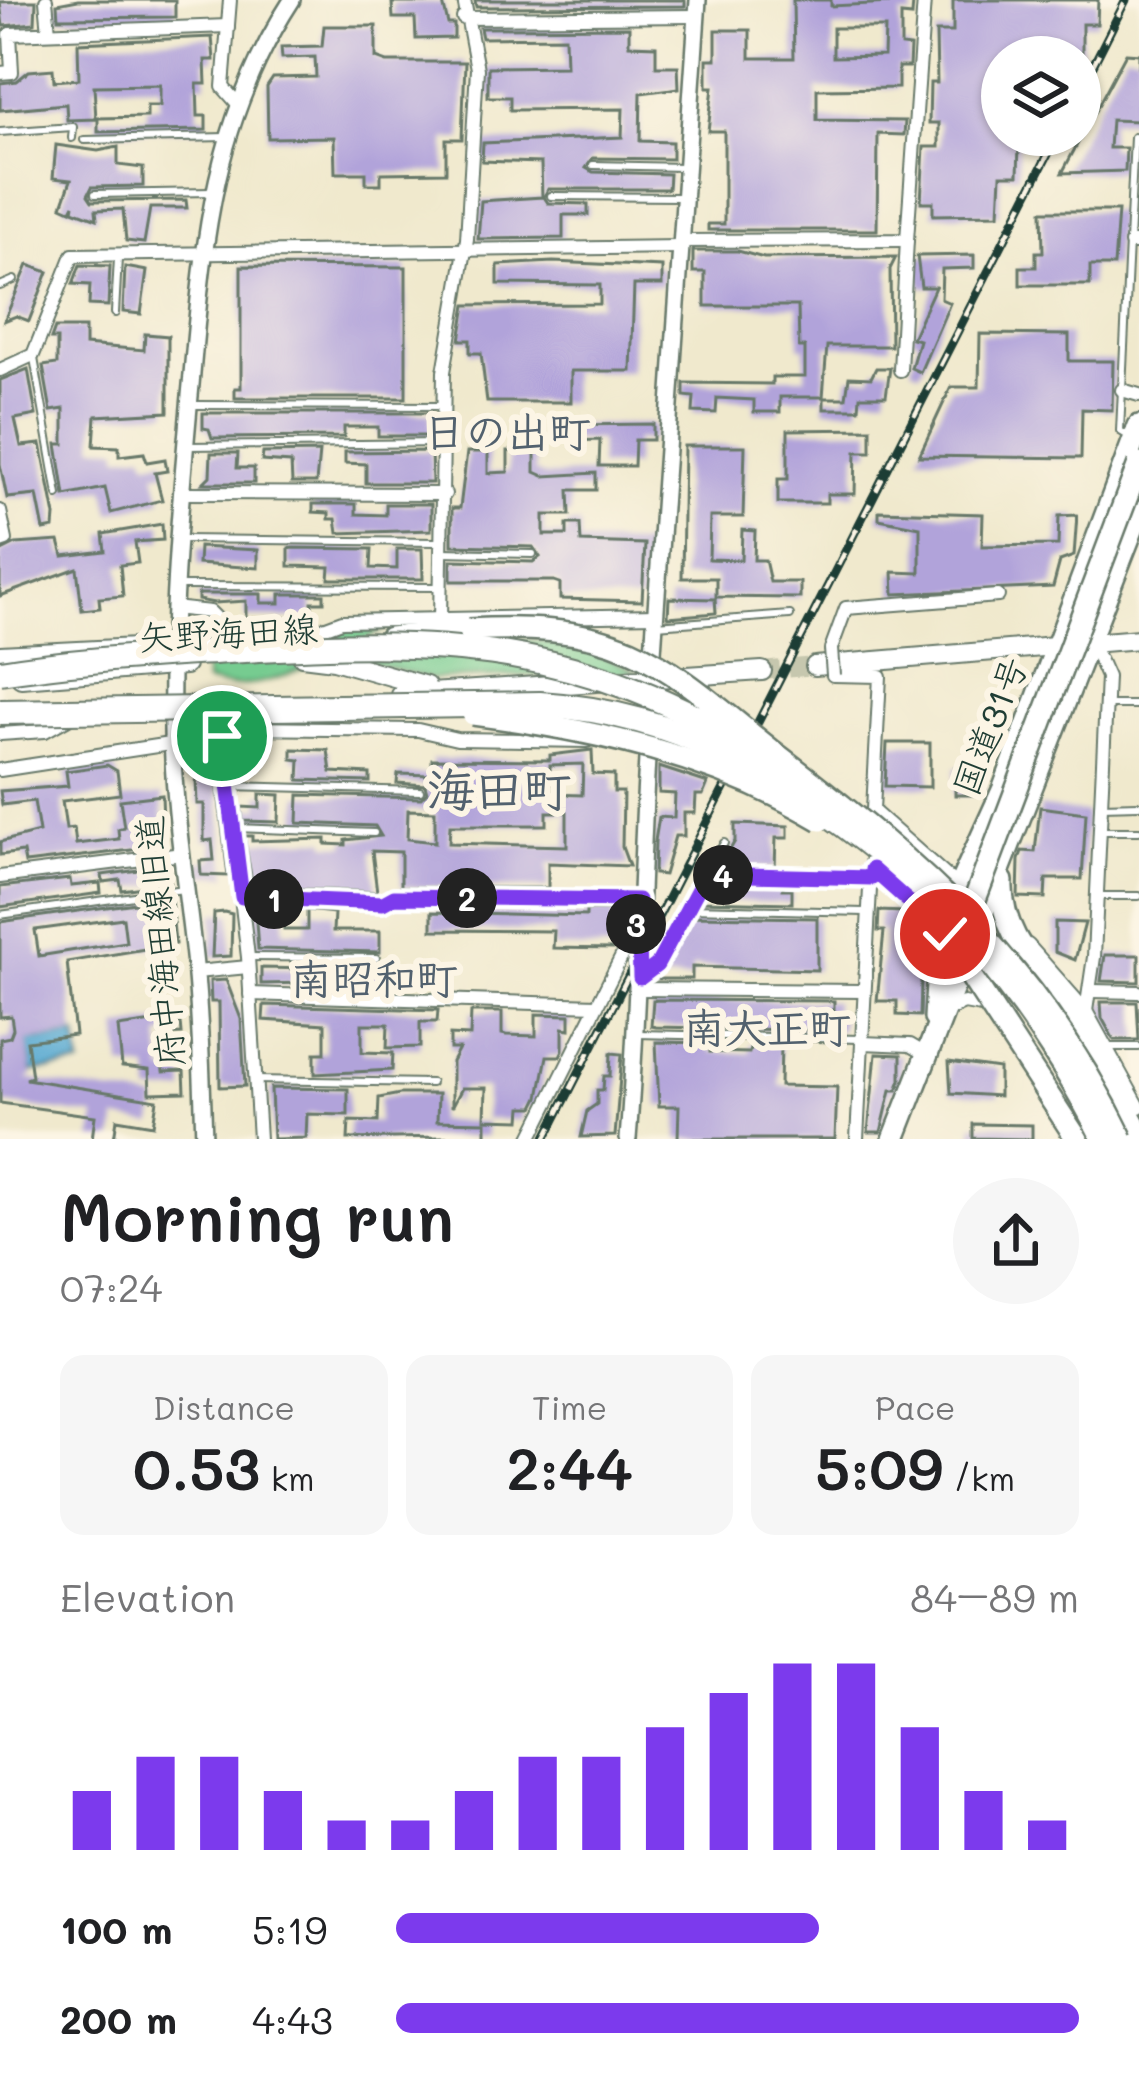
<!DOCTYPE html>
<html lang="en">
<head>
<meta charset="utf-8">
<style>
  :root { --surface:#fff; --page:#f6f6f6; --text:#202124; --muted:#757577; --accent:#7c3aed }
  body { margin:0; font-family:Mali,"Klee One",sans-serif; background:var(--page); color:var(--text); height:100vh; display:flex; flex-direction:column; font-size:45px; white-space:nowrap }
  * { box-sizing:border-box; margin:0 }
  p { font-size:39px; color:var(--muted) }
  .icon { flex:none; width:66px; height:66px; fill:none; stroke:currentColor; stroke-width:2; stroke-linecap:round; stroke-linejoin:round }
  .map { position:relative; height:1139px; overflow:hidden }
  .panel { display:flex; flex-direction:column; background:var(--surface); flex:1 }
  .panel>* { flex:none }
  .controls { position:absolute; left:981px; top:36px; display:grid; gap:24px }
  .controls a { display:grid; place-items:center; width:120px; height:120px; border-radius:50%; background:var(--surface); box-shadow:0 3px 9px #0004; font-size:60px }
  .pin { position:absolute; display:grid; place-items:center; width:102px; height:102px; color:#fff; margin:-51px; border:6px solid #fff; border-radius:50%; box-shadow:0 3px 12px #0007 }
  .km { position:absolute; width:60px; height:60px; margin:-30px; border-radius:50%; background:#222; color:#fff; font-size:33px; line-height:60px; text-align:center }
  .round { display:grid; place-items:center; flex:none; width:126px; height:126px; border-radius:63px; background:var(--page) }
  .summary { display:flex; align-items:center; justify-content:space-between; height:204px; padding:0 60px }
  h1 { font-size:66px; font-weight:600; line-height:90px }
  .metrics { display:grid; grid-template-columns:repeat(3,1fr); gap:18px; height:204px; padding:12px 60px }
  .metrics div { display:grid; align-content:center; border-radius:24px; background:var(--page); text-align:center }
  .metrics b { font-size:60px; font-weight:600 }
  .metrics small { font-size:33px; font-weight:400 }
  .metrics p { font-size:33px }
  .chart { height:336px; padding:24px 60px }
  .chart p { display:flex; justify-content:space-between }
  .chart svg { width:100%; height:216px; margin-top:12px; stroke:var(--accent); stroke-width:6 }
  ul { padding:0 60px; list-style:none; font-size:39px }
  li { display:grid; grid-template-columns:192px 144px 1fr; align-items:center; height:90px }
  li i { height:30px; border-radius:15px; background:var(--accent) }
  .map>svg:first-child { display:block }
  .green { fill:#76cc90; stroke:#4a8462; stroke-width:3 }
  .water { fill:#56a9d2; stroke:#3a7383; stroke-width:3 }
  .building { fill:#b1a3da; fill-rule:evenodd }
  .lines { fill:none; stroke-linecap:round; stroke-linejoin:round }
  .secondary-tunnel { stroke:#c6c7ae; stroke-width:18; stroke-dasharray:18 9; stroke-linecap:butt }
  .service-casing { stroke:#68796a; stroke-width:10 }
  .minor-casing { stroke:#68796a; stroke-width:16 }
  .tertiary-casing { stroke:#68796a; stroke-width:20 }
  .secondary-casing { stroke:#68796a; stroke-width:22 }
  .trunk-casing { stroke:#68796a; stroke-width:26 }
  .service { stroke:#fff; stroke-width:6 }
  .minor { stroke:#fff; stroke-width:12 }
  .tertiary { stroke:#fff; stroke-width:15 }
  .secondary { stroke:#fff; stroke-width:18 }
  .trunk { stroke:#fff; stroke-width:21 }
  .rail-casing { stroke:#1f3d34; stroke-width:9 }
  .rail { stroke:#fcf5e5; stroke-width:4.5; stroke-dasharray:14; stroke-linecap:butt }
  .minor-bridge-casing { stroke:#68796a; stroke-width:16; stroke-linecap:butt }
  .trunk-bridge-casing { stroke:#68796a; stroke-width:26; stroke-linecap:butt }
  .motorway-bridge-casing { stroke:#68796a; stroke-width:28; stroke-linecap:butt }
  .minor-bridge { stroke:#fff; stroke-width:12 }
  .trunk-bridge { stroke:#fff; stroke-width:21 }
  .motorway-bridge { stroke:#fff; stroke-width:24 }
  .route-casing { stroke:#fff; stroke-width:24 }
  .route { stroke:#7c3aed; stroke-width:15 }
  .labels { text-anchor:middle; stroke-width:12; stroke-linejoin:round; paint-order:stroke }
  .street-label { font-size:36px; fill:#1f3d34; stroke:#fcf5e5 }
  .quarter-label { font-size:42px; font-weight:bold; fill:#52616e; stroke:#fcf5e5 }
  .district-label { font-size:48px; font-weight:bold; fill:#52616e; stroke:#fcf5e5 }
</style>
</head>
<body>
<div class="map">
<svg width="1139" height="1139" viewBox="0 0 1139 1139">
  <rect width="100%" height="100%" fill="#fcf5e5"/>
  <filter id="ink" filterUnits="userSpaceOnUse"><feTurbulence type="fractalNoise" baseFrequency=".00833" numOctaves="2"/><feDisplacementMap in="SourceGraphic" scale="24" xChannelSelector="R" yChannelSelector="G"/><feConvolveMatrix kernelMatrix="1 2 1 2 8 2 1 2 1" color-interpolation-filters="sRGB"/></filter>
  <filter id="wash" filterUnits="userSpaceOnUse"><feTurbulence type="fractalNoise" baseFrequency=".004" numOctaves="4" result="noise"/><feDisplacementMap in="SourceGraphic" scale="48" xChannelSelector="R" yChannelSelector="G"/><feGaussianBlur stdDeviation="2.7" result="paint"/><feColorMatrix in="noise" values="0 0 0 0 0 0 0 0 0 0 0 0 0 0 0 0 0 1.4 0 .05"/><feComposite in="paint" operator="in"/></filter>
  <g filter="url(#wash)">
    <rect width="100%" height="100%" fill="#f0e9cd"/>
    <g class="green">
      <path d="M343,627L381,632C332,654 262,699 206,682L203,645L220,637L229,643L322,637Z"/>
      <path d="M518,638L585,648L638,672L430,679L350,657Z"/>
    </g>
    <path class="water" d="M77,1035L81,1065L31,1072L27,1041Z"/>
    <g id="blocks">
      <g class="building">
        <path d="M78,0H175V17L58,18L57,4Z"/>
        <path d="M475,0H685V6L476,7Z"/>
        <path d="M793,0H831V6L913,2L912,16L901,15V46L910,47L909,67H898V88L817,89V120L905,121L904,135L878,134L877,230H708V224H724V131H708L713,87H707V59H716V30H750V58H794ZM833,28H885L884,56L833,57Z"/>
        <path d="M953,0H1098L1097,24H1082V57H1002V135H1037V145H1019L1018,175H1001L999,214L933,215V202H921L924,147H939V123H929L930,83H937L936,32H953Z"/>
        <path d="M29,1H36L35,23L3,26L0,2Z"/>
        <path d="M392,3H443L448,24H454V38L416,39L415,18H393Z"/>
        <path d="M324,26H376V58L387,62H465L462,139H446V172L381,173V184H366V173H335L334,137L268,138L267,87L273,78L316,77L315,57L282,58L281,47L322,46Z"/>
        <path d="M629,27V45L656,46V66H678L679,88L641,93L640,141L672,142V159L593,158L586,168L593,172L669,174L668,189H548L544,197L548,203L588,204V215H563V238L478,239L481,201L542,197L541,163L482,161L483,143L622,137L623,109L510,110V97H488V67L566,66L565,37L482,38L480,28Z"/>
        <path d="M212,37L214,60H205L206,84H197L198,116H206V130L98,132V118L147,117V106H160V85L94,86L96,119L67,120L66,104L0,110V83L17,81L29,71L53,69L54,81L79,79L78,43Z"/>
        <path d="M1126,53L1139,54L1138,121L1111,120L1109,148H1126L1125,171L1062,173Z"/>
        <path d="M56,145L98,151L118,147V165L143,168V186L92,187L88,195L92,201L186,200L187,208H150L144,243L126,241L123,209L96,210L97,219L73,210L74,204L71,210L62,206L71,180L53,178Z"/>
        <path d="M1042,211H1118L1114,266H1090V285H1020V267H1036V252H1043Z"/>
        <path d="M693,251H738L764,258L896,257L890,269L891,346H827L823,397H780V412H754V400L717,398L716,413L693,412L694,397L684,396V383L772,384V377H805V347H799L798,306H705V272H693Z"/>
        <path d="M974,255V268L942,269L941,299L950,303L920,372L911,368L919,340L912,338L935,287H921L917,256Z"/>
        <path d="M553,262L662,267V285H634L631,371H571V402H487L481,353H470V340H460L466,305L600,304V285L498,284V265Z"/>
        <path d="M28,265L48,272L29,321L16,316L4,321Z"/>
        <path d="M80,265L110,266L108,306L89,305L90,285L73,284Z"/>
        <path d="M241,266L406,267V398H235V388H241Z"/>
        <path d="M125,267L147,271L141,314L123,312Z"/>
        <path d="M55,328H85V345L144,350L145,334L168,336V412L96,416L94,446L119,447V456L144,453L147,462L165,459L167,471L155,473L162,500L111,513L105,488L65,496L57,444H64V409L51,411L43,366L57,364V339H51Z"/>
        <path d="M980,334L1069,335V361H1113L1112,410L1082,409L1081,458L919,456L951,387H979Z"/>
        <path d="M876,368H890L886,396H860L859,409H824V398H846L849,377L871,378Z"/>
        <path d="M28,369L36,415L15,419L21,446L41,444L55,516L54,528L44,530L37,495L7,498L0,464V380Z"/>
        <path d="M203,413H430L431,436H378V427H344V437L212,438L209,429L203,428Z"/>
        <path d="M653,424V440H635L634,466H599L600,440L569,441V425Z"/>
        <path d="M871,429V452H856L855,494H827V503H778V479H788V430Z"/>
        <path d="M684,446H745L743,517H710L709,559L741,560L742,530L755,531L754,560H765L770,582H800V598L716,597V578H682Z"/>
        <path d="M431,451L432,483H366V464L345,463V452Z"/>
        <path d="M508,451L535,453V472L544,476L596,473V490H569L570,515H544V535H567V524H580L581,542L645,544L642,601L560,599V583L554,581H451V560L533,562L540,557L533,547L452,545V508H460L467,452H488V473L508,472Z"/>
        <path d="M319,452L316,483H292L291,463L262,461L263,453Z"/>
        <path d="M211,453H238L237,468H254V483H203L210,476Z"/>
        <path d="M313,504H356V514L386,515V504H431V530L338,533L336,519H329V513L313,512Z"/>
        <path d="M879,511L983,514L982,546L1058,545L1059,516L1077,515L1074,556L1060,561L1053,587L894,594L893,572L920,573V527L879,519Z"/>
        <path d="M162,524L163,540L135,542L138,563L120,565L123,596L99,598L100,608L82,610L77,568L0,596V552L16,544L59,541L63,556L105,551L103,534Z"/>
        <path d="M199,547L258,550V568L198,564Z"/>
        <path d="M289,548L372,549L371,568L397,569V549H422L423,579H329L330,567L289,566Z"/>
        <path d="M198,594H261V603H280V594H324V602H312V615L305,618H246V601L214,603L198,600Z"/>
        <path d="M669,598L715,599L716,613L668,617Z"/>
        <path d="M887,743H930V787L885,786Z"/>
        <path d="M213,748L228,876L201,875L200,861L214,860L212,840L204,841V804H197L195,751Z"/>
        <path d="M292,749L328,750L331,772L370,774V782L299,780L300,760L292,759Z"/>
        <path d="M592,750L593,774L614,775V792H623L622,847L629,866L548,863V888L401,887V852L372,851L377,892L253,887L244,836H252V841L326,839V844L346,845V840L381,836L375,826L298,823L299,795L421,798L427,792L425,785L397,783L398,774L432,775V759L550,760V755ZM583,764L582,795L550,794V765ZM408,810L435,811V842L407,839ZM547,812H567V846L449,843L450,825H547Z"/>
        <path d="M107,765L117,771L120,794L62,801L66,829L74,828L76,844L119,839L118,829L124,827L120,800L162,795L164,846L25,863L23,852L0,855V842L39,832L34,801L2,805L0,791L68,786L66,771Z"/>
        <path d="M659,767L708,783L703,795H696L695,813H684V836H675L664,875L654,874L655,841L659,817L674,818L675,794L659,793Z"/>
        <path d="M955,767L984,768V795H955Z"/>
        <path d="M260,794L280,795L279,822L243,821L241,807L260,808Z"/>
        <path d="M1040,807L1086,813L1082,879H1046L1045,898L1018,897L1019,860L1022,851L1035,852Z"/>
        <path d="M735,824L788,826V838H776L775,868L720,867L735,841Z"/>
        <path d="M168,866L170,883L122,890L120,880L103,882L102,875Z"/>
        <path d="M70,879L71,886L100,883L101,893L0,907V887Z"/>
        <path d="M711,882L783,883V889H792V903L701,901Z"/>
        <path d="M171,898L175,944L67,962L75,1035L27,1041L32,1077L26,1079L157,1100L153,1125L117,1119L114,1139H92L95,1116L0,1103V1039L10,1037L13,1029L11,1016L0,1017V922ZM123,918L126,942L39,956L35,930Z"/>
        <path d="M255,908L284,909V930H307V910L334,913L333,931H380V952L258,949Z"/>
        <path d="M586,910H614L613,949L553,948L554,931L432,930V912L586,916Z"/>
        <path d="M879,911L904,912L917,923V933L929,934L922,951L920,1016L897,1015V1001H877L884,931H878Z"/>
        <path d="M224,912L232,914L231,956L212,957L214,913Z"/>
        <path d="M693,916L817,918V970L692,967V979H655Z"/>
        <path d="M1055,922L1085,923L1075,960L1055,952Z"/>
        <path d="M1105,955H1139V982L1101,981Z"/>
        <path d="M312,965L398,966L397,979L382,978V988L352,987V982L261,984V968L312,969Z"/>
        <path d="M226,980L241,1019L245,1086L220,1087L219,1002H211L210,981Z"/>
        <path d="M653,1000L834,1001V1014H842L841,1031L656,1027L651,1026Z"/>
        <path d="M1101,1002H1137L1139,1040H1114L1102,1018Z"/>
        <path d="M264,1005L438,1010L437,1022H420V1047L387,1048L388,1024H362V1052L393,1053L392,1070L315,1074V1053H325V1024L263,1020Z"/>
        <path d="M471,1012H502V1034L506,1035L536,1036V1014L570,1015V1029L563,1028V1050L560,1056H547L539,1097L534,1107H522L521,1120L485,1119L486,1088H462L452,1107V1062L459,1049H450V1035L470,1036Z"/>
        <path d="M166,1020L181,1023L182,1034L160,1035L163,1072L184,1071L185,1092L150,1093L149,1070L122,1067L118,1027Z"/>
        <path d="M656,1042L710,1043V1052L749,1053L751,1044L781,1045L780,1086L837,1087L835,1139H678L679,1106H659Z"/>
        <path d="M611,1053L622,1054L615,1136L581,1137L587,1111L597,1104V1090H603L604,1076H610Z"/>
        <path d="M876,1054L901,1055V1080L897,1090H891L881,1132H868Z"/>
        <path d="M949,1062L999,1069V1096L951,1093Z"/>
        <path d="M271,1088L348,1089V1115L307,1114L306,1138L273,1139Z"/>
        <path d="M400,1094H438L437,1121L486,1122V1136L348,1139L349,1121L378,1122L379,1098Z"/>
        <path d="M973,1124L1032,1125V1139L973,1138Z"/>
      </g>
    </g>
  </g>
  <g filter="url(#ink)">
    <use href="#blocks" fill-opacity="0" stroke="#68796a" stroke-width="3"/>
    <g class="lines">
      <path class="secondary-tunnel" d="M762,671L815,666"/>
      <g class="service-casing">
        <g id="service">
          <path d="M0,132L73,127L72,138"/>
          <path d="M84,140L227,137"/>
          <path d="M593,165L683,167"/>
          <path d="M95,194L212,192"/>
          <path d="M551,196L681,197"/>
          <path d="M0,286L14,280"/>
          <path d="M115,313L118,258"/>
          <path d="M34,358L58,495"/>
          <path d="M194,405L442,406"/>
          <path d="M1132,438L1120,431L1134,137"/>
          <path d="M189,446L440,443"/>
          <path d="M182,539L438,542"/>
          <path d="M442,552L533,554"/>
          <path d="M178,586L440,587"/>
          <path d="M656,625L790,615"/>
          <path d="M1107,705H1139"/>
          <path d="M228,786L420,791"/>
          <path d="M1101,806L1139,805"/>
          <path d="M235,828L374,833"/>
          <path d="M1100,831H1139"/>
          <path d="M706,874L871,878"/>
          <path d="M1097,896H1139"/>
          <path d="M690,908L865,912"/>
          <path d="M0,915L183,889"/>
          <path d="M248,957L376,958"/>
          <path d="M642,977L664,954L724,843"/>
          <path d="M637,1034L861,1039"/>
          <path d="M1107,1047H1139"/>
          <path d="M255,1080L431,1083"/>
        </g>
      </g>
      <g class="minor-casing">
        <g id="minor">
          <path d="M46,0L49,32"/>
          <path d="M230,0L223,87L238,104"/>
          <path d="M463,18L697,16"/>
          <path d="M0,73L12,72L10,34L228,26"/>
          <path d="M682,241L907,240L924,0"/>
          <path d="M1131,243H1139"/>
          <path d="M0,370L33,355L73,255L681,247"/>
          <path d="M900,370L907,240"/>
          <path d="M1122,390L1139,395"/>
          <path d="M182,493L445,494"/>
          <path d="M0,511L6,540L0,542"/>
          <path d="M173,608L210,612L236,638L307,634L342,621L656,615"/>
          <path d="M440,621L444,372L467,239L477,69L464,0"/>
          <path d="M831,649L846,608L998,596"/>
          <path d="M0,652L136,645"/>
          <path d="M833,675L880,676L872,829"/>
          <path d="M0,734L45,731L72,716"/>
          <path d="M222,736L248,957L259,1139"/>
          <path d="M0,770L222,736L232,728L418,730L457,739L587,741"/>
          <path d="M873,811L962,890"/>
          <path d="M872,869L945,934L960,960"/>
          <path d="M0,877L182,854"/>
          <path d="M242,897L383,903L395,897L638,900"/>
          <path d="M1028,945L1086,1011L1139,1107"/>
          <path d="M196,972L248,967"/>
          <path d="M640,989L863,991"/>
          <path d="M1092,991L1139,992"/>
          <path d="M250,994L597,1005"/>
          <path d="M1086,1011L1094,957L1107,677L1091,641"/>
          <path d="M944,1012L964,1003L986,1007"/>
          <path d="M863,1043L910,1045L927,1055"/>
          <path d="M530,1139L636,928"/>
          <path d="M857,1139L872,850"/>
        </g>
      </g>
      <g class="tertiary-casing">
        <g id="tertiary">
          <path d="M652,667L698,0"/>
          <path d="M204,1139C202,1081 201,1023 195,966C187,888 173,808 172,729C170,611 181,493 192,374C204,236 214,120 292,0"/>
          <path d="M628,1139C639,1006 640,874 648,741"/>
        </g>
      </g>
      <g class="secondary-casing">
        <g id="secondary">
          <path d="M302,656L334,660L426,686"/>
          <path d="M815,666L1139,639"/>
          <path d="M21,678L185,665"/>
          <path d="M400,695L762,671"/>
        </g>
      </g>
      <g class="trunk-casing">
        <g id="trunk">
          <path d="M390,638L468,630"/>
          <path d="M1002,881C999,939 1045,973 1074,1018C1097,1056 1118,1094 1139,1133"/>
          <path d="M935,1018L939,951L959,887L1004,788L1139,426"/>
          <path d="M894,1139L1139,512"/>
        </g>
      </g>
      <use href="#service" class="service"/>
      <use href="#minor" class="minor"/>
      <use href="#tertiary" class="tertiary"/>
      <use href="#secondary" class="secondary"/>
      <use href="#trunk" class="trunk"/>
      <g class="rail-casing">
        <g id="rail">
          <path d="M1080,91L1126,0"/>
          <path d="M545,1139L1058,135"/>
        </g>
      </g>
      <use href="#rail" class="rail"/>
      <g class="minor-bridge-casing">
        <path id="minor-bridge" d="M831,649L833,675"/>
      </g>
      <g class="trunk-bridge-casing">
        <g id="trunk-bridge">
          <path d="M468,630C522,627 579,628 630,650C682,673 726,715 771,750C920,864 1039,966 1122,1139"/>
          <path d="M473,714C596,730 713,756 821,820"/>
          <path d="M903,872C986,949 1052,1038 1103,1139"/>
          <path d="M1077,1139L970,975L965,954L971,910L1139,464"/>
        </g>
      </g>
      <g class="motorway-bridge-casing">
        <g id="motorway-bridge">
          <path d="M0,672C76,660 152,656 228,651C438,637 582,640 765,757"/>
          <path d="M0,712L540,704C683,713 794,780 902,871"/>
        </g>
      </g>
      <use href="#minor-bridge" class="minor-bridge"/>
      <use href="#trunk-bridge" class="trunk-bridge"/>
      <use href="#motorway-bridge" class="motorway-bridge"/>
    </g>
  </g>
  <g class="lines" filter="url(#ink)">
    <g class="route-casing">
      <path id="route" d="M222,736L242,897L383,903L394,897L638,900L640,978L657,965L706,874L872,878V869L945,934"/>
    </g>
    <use href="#route" class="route"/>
  </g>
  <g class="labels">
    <g class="street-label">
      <text transform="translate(228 633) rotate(-3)" y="13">矢野海田線</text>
      <text transform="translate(990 726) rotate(-69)" y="13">国道31号</text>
      <text transform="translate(160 941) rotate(-95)" y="13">府中海田線旧道</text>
    </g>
    <g class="quarter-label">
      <text x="507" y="447">日の出町</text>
      <text x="374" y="994">南昭和町</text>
      <text x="767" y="1043">南大正町</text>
    </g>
    <g class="district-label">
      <text x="499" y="807">海田町</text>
    </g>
  </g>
</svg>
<div class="controls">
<a><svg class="icon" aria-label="layers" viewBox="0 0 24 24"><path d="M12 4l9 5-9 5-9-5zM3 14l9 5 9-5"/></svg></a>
</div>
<div class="pin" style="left:222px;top:736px;background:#1e9e55"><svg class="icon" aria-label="arrive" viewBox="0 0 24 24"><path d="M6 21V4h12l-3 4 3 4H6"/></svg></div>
<div class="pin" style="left:945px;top:934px;background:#d93025"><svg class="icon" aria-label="check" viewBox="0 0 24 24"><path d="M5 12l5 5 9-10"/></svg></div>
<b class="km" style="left:274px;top:899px">1</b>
<b class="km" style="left:467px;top:898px">2</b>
<b class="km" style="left:636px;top:924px">3</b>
<b class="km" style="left:723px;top:875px">4</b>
</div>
<section class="panel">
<div class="summary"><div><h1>Morning run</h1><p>07:24</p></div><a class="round"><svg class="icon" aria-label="share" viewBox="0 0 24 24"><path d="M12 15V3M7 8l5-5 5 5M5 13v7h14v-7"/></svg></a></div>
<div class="metrics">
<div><p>Distance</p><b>0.53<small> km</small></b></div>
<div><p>Time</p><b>2:44</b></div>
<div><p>Pace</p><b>5:09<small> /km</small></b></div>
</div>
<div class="chart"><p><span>Elevation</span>84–89 m</p>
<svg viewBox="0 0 160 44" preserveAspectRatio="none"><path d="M5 44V32M15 44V25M25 44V25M35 44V32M45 44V38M55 44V38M65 44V32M75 44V25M85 44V25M95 44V19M105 44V12M115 44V6M125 44V6M135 44V19M145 44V32M155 44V38"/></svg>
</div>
<ul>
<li><b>100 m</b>5:19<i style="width:62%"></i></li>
<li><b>200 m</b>4:43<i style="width:100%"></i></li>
</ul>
</section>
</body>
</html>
